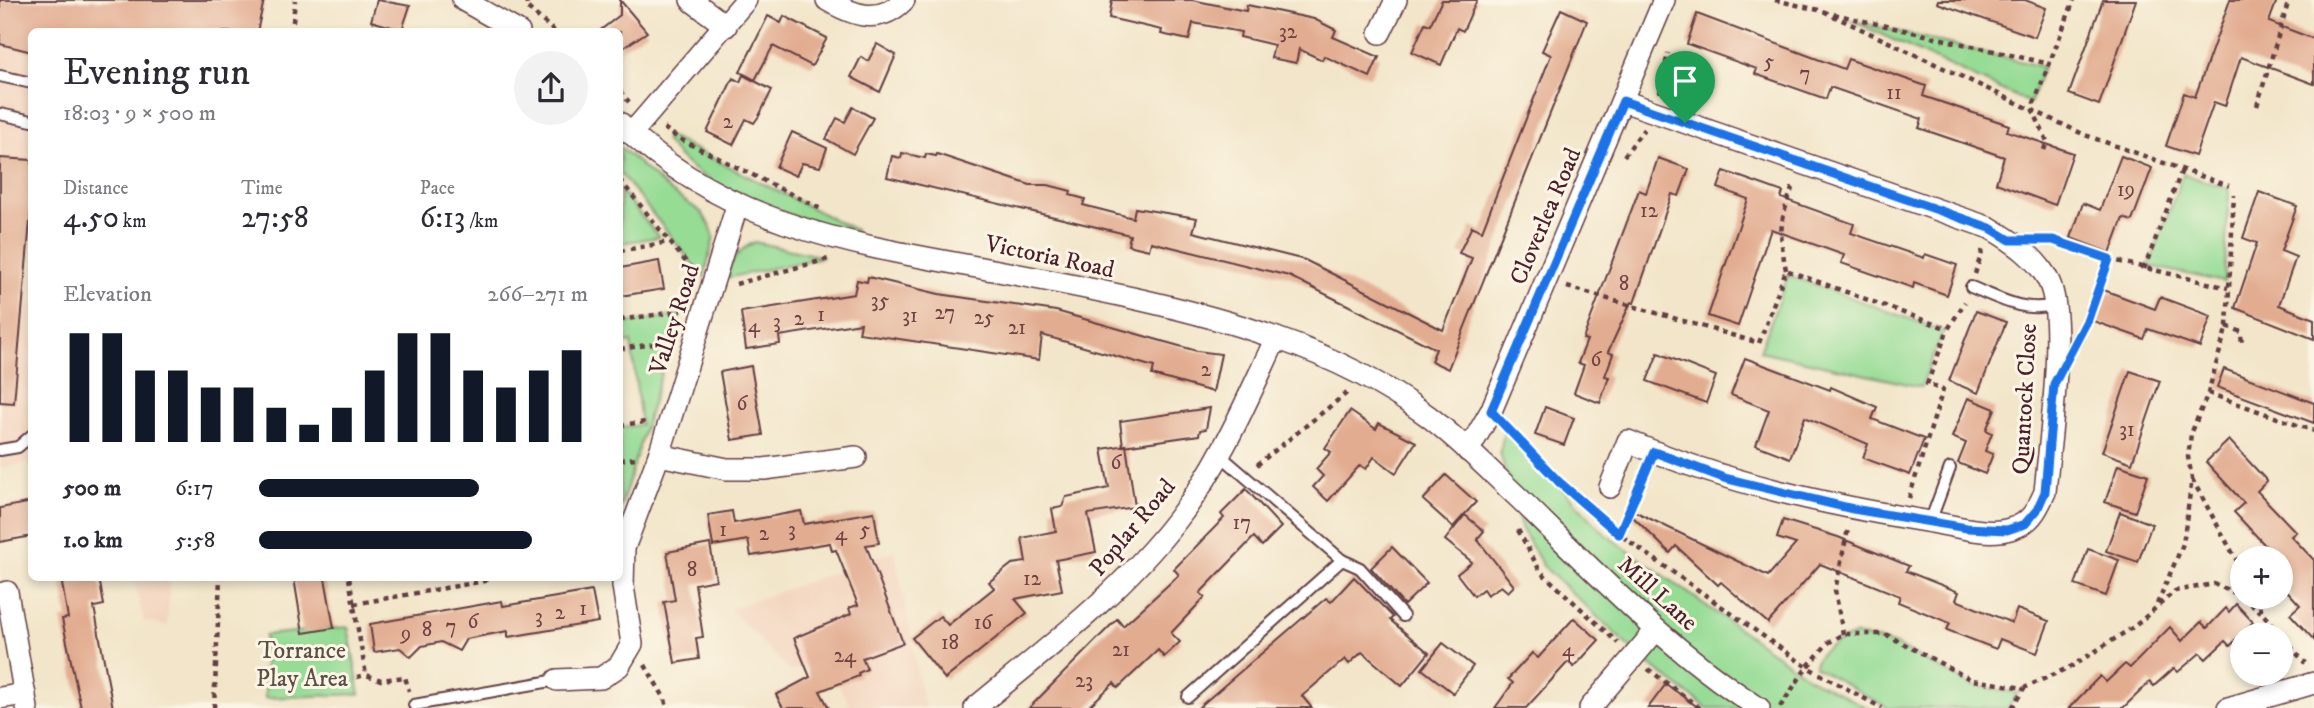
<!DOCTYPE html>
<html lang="en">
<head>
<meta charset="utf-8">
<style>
  :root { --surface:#fff; --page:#f2f2f3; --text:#2b2b33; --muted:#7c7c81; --accent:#111827 }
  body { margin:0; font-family:"IM FELL DW Pica",serif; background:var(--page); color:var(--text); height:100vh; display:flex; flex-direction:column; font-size:26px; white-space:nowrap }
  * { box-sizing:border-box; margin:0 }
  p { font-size:23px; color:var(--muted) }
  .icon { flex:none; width:38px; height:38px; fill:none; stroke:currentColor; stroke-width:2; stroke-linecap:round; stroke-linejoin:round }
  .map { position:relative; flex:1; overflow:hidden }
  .panel { position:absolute; left:28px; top:28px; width:595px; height:553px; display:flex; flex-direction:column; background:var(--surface); border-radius:10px; box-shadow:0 4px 10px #0003 }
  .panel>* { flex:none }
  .buttons { position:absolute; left:2230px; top:546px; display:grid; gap:14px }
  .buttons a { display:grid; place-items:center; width:63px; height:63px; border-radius:50%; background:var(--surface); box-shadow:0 4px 10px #0003; font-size:35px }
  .pin { position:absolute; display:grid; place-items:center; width:60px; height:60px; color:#fff; margin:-72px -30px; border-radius:50% 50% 50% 0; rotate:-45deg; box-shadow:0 0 7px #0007 }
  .pin .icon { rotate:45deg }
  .round { display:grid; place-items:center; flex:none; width:74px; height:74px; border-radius:37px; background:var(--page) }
  .summary { display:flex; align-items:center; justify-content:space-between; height:119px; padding:0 35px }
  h1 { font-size:38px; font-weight:600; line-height:52px }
  .stats { display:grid; grid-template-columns:repeat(3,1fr); gap:10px; height:119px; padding:7px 35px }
  .stats div { display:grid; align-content:center }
  .stats b { font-size:30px; font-weight:600 }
  .stats small { font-size:19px; font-weight:400 }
  .stats p { font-size:19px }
  .chart { height:196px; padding:14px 35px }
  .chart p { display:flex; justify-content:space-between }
  .chart svg { width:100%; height:126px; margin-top:7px; stroke:var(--accent); stroke-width:6 }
  ul { padding:0 35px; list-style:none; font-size:23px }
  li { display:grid; grid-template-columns:112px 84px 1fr; align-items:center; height:52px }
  li i { height:18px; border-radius:9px; background:var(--accent) }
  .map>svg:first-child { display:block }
  .built { fill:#f3d4be }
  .green { fill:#96dc95; stroke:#707e60; stroke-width:2 }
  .building { fill:#e2ac90 }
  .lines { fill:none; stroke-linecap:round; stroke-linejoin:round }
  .service-casing { stroke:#633d43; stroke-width:14 }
  .minor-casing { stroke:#633d43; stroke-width:24 }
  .path { stroke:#633d43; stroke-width:4.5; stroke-dasharray:5 5; stroke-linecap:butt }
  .service { stroke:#fff; stroke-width:10 }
  .minor { stroke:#fff; stroke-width:21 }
  .route-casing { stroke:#fff; stroke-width:14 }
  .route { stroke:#1a73e8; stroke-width:9 }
  .labels { text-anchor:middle; stroke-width:6; stroke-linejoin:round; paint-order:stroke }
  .number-label { font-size:21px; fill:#704244 }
  .street-label { font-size:24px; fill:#4a1f2b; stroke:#fcf5e5 }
  .park-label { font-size:24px; fill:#5d4e46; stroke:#fcf5e5 }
</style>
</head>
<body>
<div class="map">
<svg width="2314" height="708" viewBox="0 0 2314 708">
  <rect width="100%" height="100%" fill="#fcf5e5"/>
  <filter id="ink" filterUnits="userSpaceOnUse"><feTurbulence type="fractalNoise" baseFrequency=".0143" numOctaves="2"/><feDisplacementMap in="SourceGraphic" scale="14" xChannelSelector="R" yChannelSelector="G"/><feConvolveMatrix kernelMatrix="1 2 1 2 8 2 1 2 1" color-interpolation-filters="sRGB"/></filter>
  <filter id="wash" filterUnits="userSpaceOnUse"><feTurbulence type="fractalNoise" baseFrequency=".00686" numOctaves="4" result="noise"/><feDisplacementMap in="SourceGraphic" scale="28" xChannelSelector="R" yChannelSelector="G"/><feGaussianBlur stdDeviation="1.57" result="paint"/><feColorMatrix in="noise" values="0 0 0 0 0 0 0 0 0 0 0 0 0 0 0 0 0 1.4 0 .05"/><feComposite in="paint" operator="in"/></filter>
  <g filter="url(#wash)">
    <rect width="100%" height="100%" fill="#f2e5c9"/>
    <g class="built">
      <path d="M0,0H266L259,31L32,32L31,462L0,468Z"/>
      <path d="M895,551L923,702L927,708H852L835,679L813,663L791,672L730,609Z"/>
      <path d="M133,578H170L167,626L144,621Z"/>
    </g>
    <g class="green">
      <path d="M1850,20L2043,67L2030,103Z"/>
      <path d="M666,135L855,230L856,235C796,216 702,195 665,140Z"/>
      <path d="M620,147L670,191L701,212L710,225L714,237L704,278L620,173Z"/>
      <path d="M2183,174L2229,189L2224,282L2149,266Z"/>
      <path d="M620,190L659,237L620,243Z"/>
      <path d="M755,242L823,257L727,278C732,258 737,251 755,242Z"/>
      <path d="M1788,275L1943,331L1921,387L1760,351Z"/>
      <path d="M679,315L620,510V428L641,425L631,342L620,344V324Z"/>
      <path d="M1505,428L1606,535L1809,678L1868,708H1707L1642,659L1543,566L1521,527L1500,452Z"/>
      <path d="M348,627L360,694L265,698V635Z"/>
      <path d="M1855,635L1894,644L1971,685L2018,693L2008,708H1888L1815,667C1814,651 1841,640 1855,635Z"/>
    </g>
    <g id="blocks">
      <g class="building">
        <path d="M0,0H264L257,32H32V52L0,44Z"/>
        <path d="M377,0L410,6L402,30L371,21Z"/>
        <path d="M620,0L647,32L620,50V32H598L620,15Z"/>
        <path d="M1112,0H1192L1246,11L1247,5L1314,19L1336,30L1333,37L1379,57L1370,77L1324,56L1322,60L1299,49L1296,63L1271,58L1274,45L1240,37L1241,32L1193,23L1189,40L1161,34L1162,30L1109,18Z"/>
        <path d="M1442,0H1477L1463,31L1457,28L1441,65L1412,52L1425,23L1430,25Z"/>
        <path d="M1938,0H2025L2046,8L2035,37L1937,3Z"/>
        <path d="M2103,0H2136L2099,105L2069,94Z"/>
        <path d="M2230,0H2277L2269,22L2314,39V84L2241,57L2225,106L2214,102L2195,156L2166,146L2184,93L2195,97Z"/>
        <path d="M1561,9L1587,21L1448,369L1431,361L1436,349L1289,276L1151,242L1149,250L1128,245L1130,235L887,177L892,156L901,158L902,153L925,158L926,154L936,156L937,154L1030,185H1048L1071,191L1070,195L1085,199L1083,205L1133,218L1135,208L1197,218L1193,232L1305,260L1443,330L1472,258L1459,253L1472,226L1482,231L1551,55L1542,51Z"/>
        <path d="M1697,14L1844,69L1848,59L1926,86L1923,96L2009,125L2007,131L2073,153L2055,205L1996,183L2004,157L1919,128L1922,119L1830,87L1826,99L1755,74L1757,69L1687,44Z"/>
        <path d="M768,16L781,23L784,16L827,38L812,66L773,46L755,80L740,72Z"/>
        <path d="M877,44L896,55L880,92L851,77L861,57L868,61Z"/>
        <path d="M743,75L772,90L759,116L754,123L746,119L733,145L707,132L733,78L740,82Z"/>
        <path d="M853,107L873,118L853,154L826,139L837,118L845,122Z"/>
        <path d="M792,132L827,148L820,167L802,163L796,176L776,167Z"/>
        <path d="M2121,156L2152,168L2132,221L2123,218L2110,253L2071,238L2083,203L2100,210Z"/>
        <path d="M0,158L32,160V198L14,403L0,402Z"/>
        <path d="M1658,158L1689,169L1679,196L1672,194L1634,303L1631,302L1608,352L1613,354L1605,376L1609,377L1600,403L1574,393L1584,365L1578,363L1587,340L1583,339L1639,190L1646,193Z"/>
        <path d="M1724,171L1783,192L1781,198L1854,224L1851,233L1924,258L1925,254L1957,265L1947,295L1914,283L1913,288L1841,263L1844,255L1771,229L1738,326L1708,316L1748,199L1718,188Z"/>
        <path d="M2259,192L2297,206L2281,251L2296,257L2279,305L2314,319V339L2235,308L2257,243L2243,238Z"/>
        <path d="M659,261L664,289L620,296V268Z"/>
        <path d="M868,277L939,294L1056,311L1197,351L1221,354L1213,392L1152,375L1154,367L1042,335L1039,360L859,333L861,323L779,336L780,344L746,349L741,312L854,294L857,280L867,282Z"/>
        <path d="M2101,289L2155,309L2160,297L2211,316L2200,347L2148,329L2144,339L2090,320Z"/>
        <path d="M1976,311L2006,322L1978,393L1949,381Z"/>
        <path d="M1658,353L1716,376L1706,403L1647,381Z"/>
        <path d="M1745,358L1830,390L1831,387L1877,407L1872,419L1924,439L1910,475L1863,458L1868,444L1805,417L1790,458L1756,445L1769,410L1731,395Z"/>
        <path d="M751,366L763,435L732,440L720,372Z"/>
        <path d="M2224,369L2314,403V423L2217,387Z"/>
        <path d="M2130,371L2160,381L2132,463L2102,452Z"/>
        <path d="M1968,398L1995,409L1986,430L1992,433L1985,451L1993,454L1985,474L1958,463L1966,443L1952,437Z"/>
        <path d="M1545,407L1574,418L1564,445L1535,435Z"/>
        <path d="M1210,408L1206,429L1200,430L1199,435L1123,446L1120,421Z"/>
        <path d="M1350,411L1376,429L1379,423L1416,442L1396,473L1374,457L1366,469L1360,465L1328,501L1313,487L1323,476L1316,469L1331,452L1325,448Z"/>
        <path d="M2229,440L2267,481L2257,491L2296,532L2291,536L2314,560V640L2290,614L2300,605L2280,583V558H2277L2234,512L2244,503L2206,462Z"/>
        <path d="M1126,445L1135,507L1088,514L1096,552L1056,560L1062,590L1015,599L1027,613L945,679L912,638L940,616L948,625L994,588L989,582L1012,564L1026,562L1022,538L1056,531L1052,509L1062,507L1066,497L1109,488L1102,449Z"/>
        <path d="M2118,465L2148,475L2135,512L2105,502Z"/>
        <path d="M1446,475L1476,502L1453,527L1423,500Z"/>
        <path d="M1246,489L1281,527L1262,546L1254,537L1200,593L1205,597L1171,633L1180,642L1164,657L1158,650L1118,688L1114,683L1087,708H1029L1117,619L1123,626L1179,575L1174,569L1224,518L1221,514Z"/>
        <path d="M32,502V536L0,542V508Z"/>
        <path d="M1630,509L1768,576L1796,544L1777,538L1783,520L1838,537L1909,566L1906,571L1959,592L1956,600L2012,623L2017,609L2049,621L2037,653L2000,639L1996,649L1947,630L1950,623L1898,602L1900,596L1820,564L1768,623L1721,582L1718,585L1676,546L1670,553L1628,512Z"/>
        <path d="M732,511L734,523L801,511L804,524L874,512L879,543L866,545L903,643L862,658L867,669L858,673L859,676L820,691L829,708H783L776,695L810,677L794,638L851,614L849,608L858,605L836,550L832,551L830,543L751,556L748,540L713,546L708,515Z"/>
        <path d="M2120,512L2152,524L2138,562L2106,551Z"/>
        <path d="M1465,515L1484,531L1477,539L1514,586L1508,592L1501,586L1487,595L1483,589L1474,596L1457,574L1472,562L1445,540Z"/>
        <path d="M710,544L716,580L695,584L703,637L696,638L699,659L675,663L664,602L675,600L667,552Z"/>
        <path d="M1392,547L1427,583L1404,605L1371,568Z"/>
        <path d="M2088,549L2119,560L2106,596L2075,585Z"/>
        <path d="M1354,577L1393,617L1390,620L1429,653L1402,686L1362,652L1349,664L1345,659L1302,696L1312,708H1198L1326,598L1331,602Z"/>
        <path d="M61,578H99L104,605L94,607L113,708H81L62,619L68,618Z"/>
        <path d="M294,578H325L334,628L303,633Z"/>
        <path d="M592,591L598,622L508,637V631L466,639L459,651L441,642L422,646L411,657L400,648L374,652L370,624L502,601L503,606Z"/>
        <path d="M2236,604L2253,622L2230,646L2225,641L2206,659L2200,653L2178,672L2174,668L2154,686L2150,682L2123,708H2069L2100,676L2106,682L2125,664L2130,668L2170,627L2182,641L2201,622L2207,628L2226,608L2229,612Z"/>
        <path d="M1574,618L1599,640L1574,667L1568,662L1526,708H1495L1513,683L1508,679L1532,653L1538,658Z"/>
        <path d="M1443,643L1473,666L1453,693L1422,669Z"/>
        <path d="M1666,684L1699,708H1648Z"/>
      </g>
    </g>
  </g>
  <g filter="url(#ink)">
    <use href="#blocks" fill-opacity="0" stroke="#633d43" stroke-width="2"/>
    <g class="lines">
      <g class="service-casing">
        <g id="service">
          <path d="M0,76L32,83"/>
          <path d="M0,114L32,121"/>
          <path d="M1971,287C1999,298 2024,313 2053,305"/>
          <path d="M0,450L18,447L32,435"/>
          <path d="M1220,455L1342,560L1360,568L1403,616"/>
          <path d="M1930,522L1950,468"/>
          <path d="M1188,697L1342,560"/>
          <path d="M414,705L557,680"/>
        </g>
      </g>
      <g class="minor-casing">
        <g id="minor">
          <path d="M463,0L519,32"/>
          <path d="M691,0L726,26"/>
          <path d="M827,0C854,16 880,25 904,0"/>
          <path d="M1380,33L1396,0"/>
          <path d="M620,123C726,226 854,245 993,270C1083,287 1190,307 1276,338C1328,356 1383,383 1428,416C1461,441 1491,472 1521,500C1596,573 1670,651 1759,708"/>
          <path d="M631,134L746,0"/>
          <path d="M1468,451L1491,411L1664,0"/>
          <path d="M659,455L727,469H764L856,457"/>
          <path d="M1610,487L1628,441C1725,483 1828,505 1931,522C1955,526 1987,536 2010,529C2030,524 2037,510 2045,492C2049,447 2067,320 2049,282C2038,258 2012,241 1990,228L1623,101"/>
          <path d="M0,594L7,592L27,708"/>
          <path d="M557,680L601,678L619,666L632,644L623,586L624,548L659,455L737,206"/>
          <path d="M0,698L25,694"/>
          <path d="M975,708C1045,650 1121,593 1177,520C1220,465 1247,400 1276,338"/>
          <path d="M1590,708L1656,630"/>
          <path d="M2228,708L2314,683"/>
        </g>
      </g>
      <g class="path">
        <path d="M526,0L528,10"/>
        <path d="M1775,0L1823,11L2085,135L2229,186"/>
        <path d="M528,8L555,32"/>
        <path d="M1834,14L2050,64"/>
        <path d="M292,32L295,0"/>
        <path d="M620,91L629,102"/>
        <path d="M1660,93L1668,53"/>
        <path d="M2257,106L2289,0"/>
        <path d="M664,128L678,138L821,209"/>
        <path d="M2044,150L2047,141L2032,108L2074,0"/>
        <path d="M1624,156L1644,129"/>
        <path d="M620,180L694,272"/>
        <path d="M2044,240H2053L2109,259"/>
        <path d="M620,251L668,242"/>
        <path d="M2144,269L2182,170"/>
        <path d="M1786,270C1778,229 1780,222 1794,183"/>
        <path d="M1975,274L1983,249"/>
        <path d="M736,284L828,259"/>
        <path d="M1567,287L1759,343L1786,270L1948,329"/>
        <path d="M620,320L681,311"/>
        <path d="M2227,326L2241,332L2242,346"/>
        <path d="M2080,334L2109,259L2228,288"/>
        <path d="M620,349L674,341"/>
        <path d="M2208,393L2314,431"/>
        <path d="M620,425L646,422"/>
        <path d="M1506,427L1559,482L1619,534L1807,667L1882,708"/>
        <path d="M620,460L636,458"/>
        <path d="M1257,465L1348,392"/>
        <path d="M2192,479L2242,570"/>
        <path d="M1909,498L1943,390L1927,384L1948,329L1965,302"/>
        <path d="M1518,530L1540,571L1618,643"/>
        <path d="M1619,534L1646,471"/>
        <path d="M349,578L366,675L381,680L405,677L409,691"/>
        <path d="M2242,597L2261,612"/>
        <path d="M2256,597L2263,614L2305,663"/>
        <path d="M354,604L485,581L488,578"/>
        <path d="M2157,604L2183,544L2192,478L2188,457L2191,434L2208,393L2227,326L2234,195"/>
        <path d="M1843,634L1835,590L1848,529"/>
        <path d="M645,665L665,699L667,708"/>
        <path d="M1648,669L1700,708"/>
        <path d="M357,677L366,675"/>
        <path d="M1780,707L1807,667L1828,643L1843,634H1885L1972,680L2024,688L2072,666L2135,626L2175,591L2214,584L2242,596"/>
        <path d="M214,708L220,578"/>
        <path d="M2012,708L2024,688"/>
      </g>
      <use href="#service" class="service"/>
      <use href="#minor" class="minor"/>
    </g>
  </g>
  <g class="lines" filter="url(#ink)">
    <g class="route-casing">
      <path id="route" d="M1623,101L1990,228L2010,240H2053L2109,259L2088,319L2054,384L2045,492L2037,510L2025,524L2007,530L1967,528L1853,509L1724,478L1654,452L1619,534L1559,482L1491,411Z"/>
    </g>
    <use href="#route" class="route"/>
  </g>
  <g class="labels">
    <g class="number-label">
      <text x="1288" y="38">32</text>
      <text x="1769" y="68">5</text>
      <text x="1805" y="80">7</text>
      <text x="1894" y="99">11</text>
      <text x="728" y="128">2</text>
      <text x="2126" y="196">19</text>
      <text x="1649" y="217">12</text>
      <text x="1624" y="290">8</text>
      <text x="880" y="307">35</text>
      <text x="945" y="319">27</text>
      <text x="821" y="321">1</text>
      <text x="910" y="322">31</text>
      <text x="984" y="324">25</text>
      <text x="799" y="325">2</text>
      <text x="777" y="328">3</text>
      <text x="754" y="332">4</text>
      <text x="1017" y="334">21</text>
      <text x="1596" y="366">6</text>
      <text x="1206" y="376">2</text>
      <text x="742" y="410">6</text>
      <text x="2127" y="436">31</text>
      <text x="1116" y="469">6</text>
      <text x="1242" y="529">17</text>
      <text x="723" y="536">1</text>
      <text x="792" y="536">3</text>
      <text x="865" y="536">5</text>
      <text x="764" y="540">2</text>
      <text x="841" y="540">4</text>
      <text x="692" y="576">8</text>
      <text x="1032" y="585">12</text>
      <text x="583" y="615">1</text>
      <text x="560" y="619">2</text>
      <text x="539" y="623">3</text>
      <text x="473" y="628">6</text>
      <text x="983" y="629">16</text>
      <text x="451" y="633">7</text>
      <text x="427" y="636">8</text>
      <text x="406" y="640">9</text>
      <text x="950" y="649">18</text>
      <text x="1121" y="656">21</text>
      <text x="1568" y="656">4</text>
      <text x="845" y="662">24</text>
      <text x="1084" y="687">23</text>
    </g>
    <g class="street-label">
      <text transform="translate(1545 216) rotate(-67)" y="8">Cloverlea Road</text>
      <text transform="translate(1050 256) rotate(12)" y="8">Victoria Road</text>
      <text transform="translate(674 319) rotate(-72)" y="8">Valley Road</text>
      <text transform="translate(2024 399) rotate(-87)" y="8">Quantock Close</text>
      <text transform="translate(1132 527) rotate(-50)" y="8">Poplar Road</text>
      <text transform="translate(1658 593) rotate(42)" y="8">Mill Lane</text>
    </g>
    <g class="park-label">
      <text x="302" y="658">Torrance<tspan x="302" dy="28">Play Area</tspan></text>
    </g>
  </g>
</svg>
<div class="buttons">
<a>+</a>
<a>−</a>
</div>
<div class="pin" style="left:1685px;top:123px;background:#1e9e55"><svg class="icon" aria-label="arrive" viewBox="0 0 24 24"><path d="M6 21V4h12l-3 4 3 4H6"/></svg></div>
<section class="panel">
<div class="summary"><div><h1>Evening run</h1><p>18:03 · 9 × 500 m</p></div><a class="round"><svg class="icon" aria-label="share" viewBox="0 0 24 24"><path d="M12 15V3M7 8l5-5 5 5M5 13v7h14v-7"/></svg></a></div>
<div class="stats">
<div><p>Distance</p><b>4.50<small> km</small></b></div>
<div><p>Time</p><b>27:58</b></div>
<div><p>Pace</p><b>6:13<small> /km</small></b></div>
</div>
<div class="chart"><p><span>Elevation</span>266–271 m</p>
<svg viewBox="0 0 160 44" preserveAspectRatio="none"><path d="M5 44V6M15 44V6M25 44V19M35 44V19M45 44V25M55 44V25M65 44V32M75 44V38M85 44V32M95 44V19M105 44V6M115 44V6M125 44V19M135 44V25M145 44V19M155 44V12"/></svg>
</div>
<ul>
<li><b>500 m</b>6:17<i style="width:67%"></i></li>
<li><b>1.0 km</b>5:58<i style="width:83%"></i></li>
</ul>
</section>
</div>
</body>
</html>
